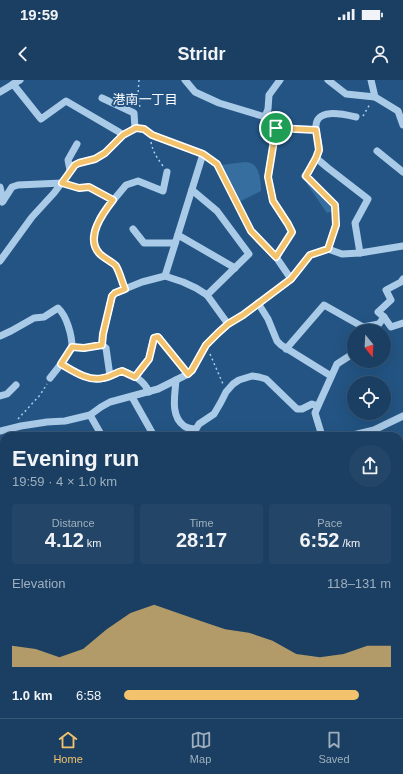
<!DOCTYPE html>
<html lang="en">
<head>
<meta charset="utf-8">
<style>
  :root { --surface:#1a3f62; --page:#234668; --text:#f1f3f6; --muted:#9fafbe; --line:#385877; --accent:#f3c26d }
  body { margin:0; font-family:Arial,"Noto Sans JP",sans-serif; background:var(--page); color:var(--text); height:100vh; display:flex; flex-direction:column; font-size:15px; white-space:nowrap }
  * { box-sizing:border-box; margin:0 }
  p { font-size:13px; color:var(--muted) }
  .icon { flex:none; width:22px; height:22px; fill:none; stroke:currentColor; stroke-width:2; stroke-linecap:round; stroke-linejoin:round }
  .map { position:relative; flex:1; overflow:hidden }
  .sheet { position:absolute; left:0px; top:352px; width:403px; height:286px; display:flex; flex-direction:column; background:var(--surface); border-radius:12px 12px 0 0; box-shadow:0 4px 16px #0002,0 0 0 1px var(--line) }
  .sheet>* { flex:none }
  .needle { width:26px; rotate:162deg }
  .fabs { position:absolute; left:347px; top:244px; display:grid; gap:8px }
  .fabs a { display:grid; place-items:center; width:44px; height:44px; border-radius:50%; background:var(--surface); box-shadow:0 4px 16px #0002,0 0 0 1px var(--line); font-size:20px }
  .pin { position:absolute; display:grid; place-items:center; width:34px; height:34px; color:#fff; margin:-17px; border:2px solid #fff; border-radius:50%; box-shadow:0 1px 4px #0007 }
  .round { display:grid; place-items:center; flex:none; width:42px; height:42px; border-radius:21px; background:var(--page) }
  .headline { display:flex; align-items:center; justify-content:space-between; height:68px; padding:0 12px }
  h1 { font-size:22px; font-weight:800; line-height:30px }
  .figures { display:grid; grid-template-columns:repeat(3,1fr); gap:6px; height:68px; padding:4px 12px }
  .figures div { display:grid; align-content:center; border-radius:4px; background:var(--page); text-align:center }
  .figures b { font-size:20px; font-weight:800 }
  .figures small { font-size:11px; font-weight:400 }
  .figures p { font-size:11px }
  .chart { height:112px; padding:8px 12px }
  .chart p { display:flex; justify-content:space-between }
  .chart svg { width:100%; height:72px; margin-top:4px; fill:var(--accent); opacity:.7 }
  ul { padding:0 12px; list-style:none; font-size:13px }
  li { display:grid; grid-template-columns:64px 48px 1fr; align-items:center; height:30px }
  li i { height:10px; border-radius:5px; background:var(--accent) }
  .status { display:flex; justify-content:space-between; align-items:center; height:28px; padding:0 20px; background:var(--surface); direction:ltr }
  .status svg { height:11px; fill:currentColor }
  header { display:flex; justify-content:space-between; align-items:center; height:52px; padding:0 12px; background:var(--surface); font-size:18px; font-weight:800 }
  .tab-bar { display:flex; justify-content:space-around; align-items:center; height:56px; border-top:1px solid var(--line); background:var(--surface); font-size:11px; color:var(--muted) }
  .tab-bar a { display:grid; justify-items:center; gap:2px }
  .tab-bar .on { color:var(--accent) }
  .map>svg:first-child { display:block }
  .green { fill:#376ea0 }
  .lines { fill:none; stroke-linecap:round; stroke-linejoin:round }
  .path { stroke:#aacbe8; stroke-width:1.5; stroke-dasharray:2 3; stroke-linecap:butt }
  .minor { stroke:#aacbe8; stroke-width:7 }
  .route-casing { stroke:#fff; stroke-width:8 }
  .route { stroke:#f3c26d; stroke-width:5 }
  .labels { text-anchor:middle; stroke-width:4; stroke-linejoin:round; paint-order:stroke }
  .neighbourhood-label { font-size:13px; fill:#fff; stroke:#235483 }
</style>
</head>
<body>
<div class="status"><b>19:59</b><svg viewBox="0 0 49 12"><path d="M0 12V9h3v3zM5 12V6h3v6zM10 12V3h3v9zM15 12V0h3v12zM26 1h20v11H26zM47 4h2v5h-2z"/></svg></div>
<header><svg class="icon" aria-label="back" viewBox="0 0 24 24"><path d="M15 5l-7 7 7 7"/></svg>Stridr<svg class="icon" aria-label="person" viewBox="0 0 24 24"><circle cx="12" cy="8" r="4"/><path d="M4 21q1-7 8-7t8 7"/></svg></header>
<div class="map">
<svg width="403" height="638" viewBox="0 0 403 638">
  <rect width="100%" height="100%" fill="#235483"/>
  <g class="green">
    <path d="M245,82C248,82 252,83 254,85C260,91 261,103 261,111L239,122L221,85Z"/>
    <path d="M309,102L333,126V131L327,133L307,104Z"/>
  </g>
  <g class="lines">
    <g class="path">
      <path d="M139,0L138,14L140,28"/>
      <path d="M363,36L370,24"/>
      <path d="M284,49L308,50"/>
      <path d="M151,62C153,72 157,78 163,86"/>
      <path d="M94,157V163L97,171L104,178L115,185L122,202"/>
      <path d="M210,274L223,304"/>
      <path d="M18,339L40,315L47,304"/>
      <path d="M268,638L269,634"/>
    </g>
    <g class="minor">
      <path d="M185,0L195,12L219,23L272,39L276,48L268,97L273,121L288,144L292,152L276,177"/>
      <path d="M328,0L346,14L375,17L398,31L403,45"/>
      <path d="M371,0L375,17"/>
      <path d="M13,4L41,39L66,21L119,52L123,55"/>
      <path d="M0,12L20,0"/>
      <path d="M102,18L134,33L135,48"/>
      <path d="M265,37L268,29L269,15L280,0"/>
      <path d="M377,71L403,92"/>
      <path d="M316,78L328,88L368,119L355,143L360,173"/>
      <path d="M70,90L68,80L77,64"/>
      <path d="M0,107L3,121L2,122"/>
      <path d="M192,110L217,131L249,174L207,215"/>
      <path d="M3,121L12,107L18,105L62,103L79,108L89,107L113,120"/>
      <path d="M133,149L144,163H175"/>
      <path d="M95,150L100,138L106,129L126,105L138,101L163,111L167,92"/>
      <path d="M178,155L235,188"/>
      <path d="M328,169L336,145L335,125L305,96C310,89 317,80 319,71C320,64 316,56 316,49C314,27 343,34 356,37"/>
      <path d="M0,181L32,137L54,113L75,85L79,83L95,79L105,73L123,55L135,48L144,49L152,55L203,74L217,84L251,151L276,177L291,199"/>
      <path d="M165,196L203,74"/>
      <path d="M258,223L268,239L277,261L281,265L331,296"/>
      <path d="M384,237L391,247L403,243"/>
      <path d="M0,256L11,251L34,238L44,237L58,228C67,236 72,256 72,267L84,268L102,265"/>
      <path d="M354,260V261"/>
      <path d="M286,269L324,225L363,247L379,244L384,237L378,232L391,220L386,210L401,202L403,199"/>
      <path d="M61,284C73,291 89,302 104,298C110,297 115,293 122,291C134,296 143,299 149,312"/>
      <path d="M110,296L106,268L102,265L103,254L112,217L115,213L142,202L165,196L183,202L196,208L207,215L228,244"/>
      <path d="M135,297L149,279L154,258L158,257L188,294"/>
      <path d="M50,298L61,284L72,267"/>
      <path d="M176,300C175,315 170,336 184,346C187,348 192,349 196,349L199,344L214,334L221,322L226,312L233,304L239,300L252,296L259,297L266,299L297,329H302L312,324L318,326"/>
      <path d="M0,316L7,314L16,305"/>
      <path d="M132,317L154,356"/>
      <path d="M90,335L102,356"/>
      <path d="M0,351L21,346L47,342L65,341L90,335L101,327L110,322L158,309L188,294L192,291L206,265L218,253L228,244L243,235L291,199L310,175L328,169L342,174L360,173L403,166"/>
      <path d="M322,356L315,333L318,326L337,284L354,273"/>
      <path d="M349,356L374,350L403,336"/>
      <path d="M399,391L403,389"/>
      <path d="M0,404L4,405"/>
      <path d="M399,412L403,413"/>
      <path d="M399,465L403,467"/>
      <path d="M0,472H4"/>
      <path d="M0,530H4"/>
      <path d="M399,540L402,539L403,534"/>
      <path d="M399,561L403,569"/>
      <path d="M111,634V638"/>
      <path d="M317,634L316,636L317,638"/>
      <path d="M24,638V634"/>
    </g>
  </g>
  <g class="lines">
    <g class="route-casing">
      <path id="route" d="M136,48L144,49L152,55L203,74L217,84L251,151L276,177L292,152L288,144L273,121L268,97L276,48L316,50L319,70L316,78L306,96L335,125L336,145L328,169L310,175L291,199L243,235L228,244L218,253L206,265L192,290L188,294L158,257L154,258L149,279L135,297L122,291C115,293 110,297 103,298C89,302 73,291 61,284L72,267L84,268L102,265L103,254L112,216L115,213L125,209C122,202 120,193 116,186C113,182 103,178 99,173C85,157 103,133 113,120L89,107L79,108L62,103L75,85L79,83L95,79L105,73L123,55Z"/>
    </g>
    <use href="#route" class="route"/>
  </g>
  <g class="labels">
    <g class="neighbourhood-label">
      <text x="145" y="24">港南一丁目</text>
    </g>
  </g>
</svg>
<div class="fabs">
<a><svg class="needle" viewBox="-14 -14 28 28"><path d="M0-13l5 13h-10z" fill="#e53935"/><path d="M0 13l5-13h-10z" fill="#9fafbe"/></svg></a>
<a><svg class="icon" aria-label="locate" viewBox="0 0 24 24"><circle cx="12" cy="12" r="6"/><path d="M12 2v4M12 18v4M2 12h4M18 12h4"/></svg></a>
</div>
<div class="pin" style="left:276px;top:48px;background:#1e9e55"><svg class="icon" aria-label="arrive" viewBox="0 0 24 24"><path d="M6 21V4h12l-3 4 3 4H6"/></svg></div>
<section class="sheet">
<div class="headline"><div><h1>Evening run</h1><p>19:59 · 4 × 1.0 km</p></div><a class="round"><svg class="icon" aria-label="share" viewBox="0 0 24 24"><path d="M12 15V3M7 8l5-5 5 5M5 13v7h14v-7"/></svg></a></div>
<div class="figures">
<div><p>Distance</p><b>4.12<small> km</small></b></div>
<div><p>Time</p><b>28:17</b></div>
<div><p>Pace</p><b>6:52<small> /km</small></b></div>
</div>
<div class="chart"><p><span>Elevation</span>118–131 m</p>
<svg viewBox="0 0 160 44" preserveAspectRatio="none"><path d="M0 44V31L10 33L20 38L30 33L40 21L50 11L60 6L70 11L80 16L90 21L100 23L110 28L120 36L130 38L140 36L150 31L160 31V44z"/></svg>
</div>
<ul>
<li><b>1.0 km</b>6:58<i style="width:88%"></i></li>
</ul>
</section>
</div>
<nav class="tab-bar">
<a class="on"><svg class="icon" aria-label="home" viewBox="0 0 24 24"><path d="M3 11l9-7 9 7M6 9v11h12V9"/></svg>Home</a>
<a><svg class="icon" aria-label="map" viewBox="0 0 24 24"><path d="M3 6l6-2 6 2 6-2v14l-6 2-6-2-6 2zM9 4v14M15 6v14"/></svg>Map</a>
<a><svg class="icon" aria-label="saved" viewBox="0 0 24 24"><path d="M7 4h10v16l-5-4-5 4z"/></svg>Saved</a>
</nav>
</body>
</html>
